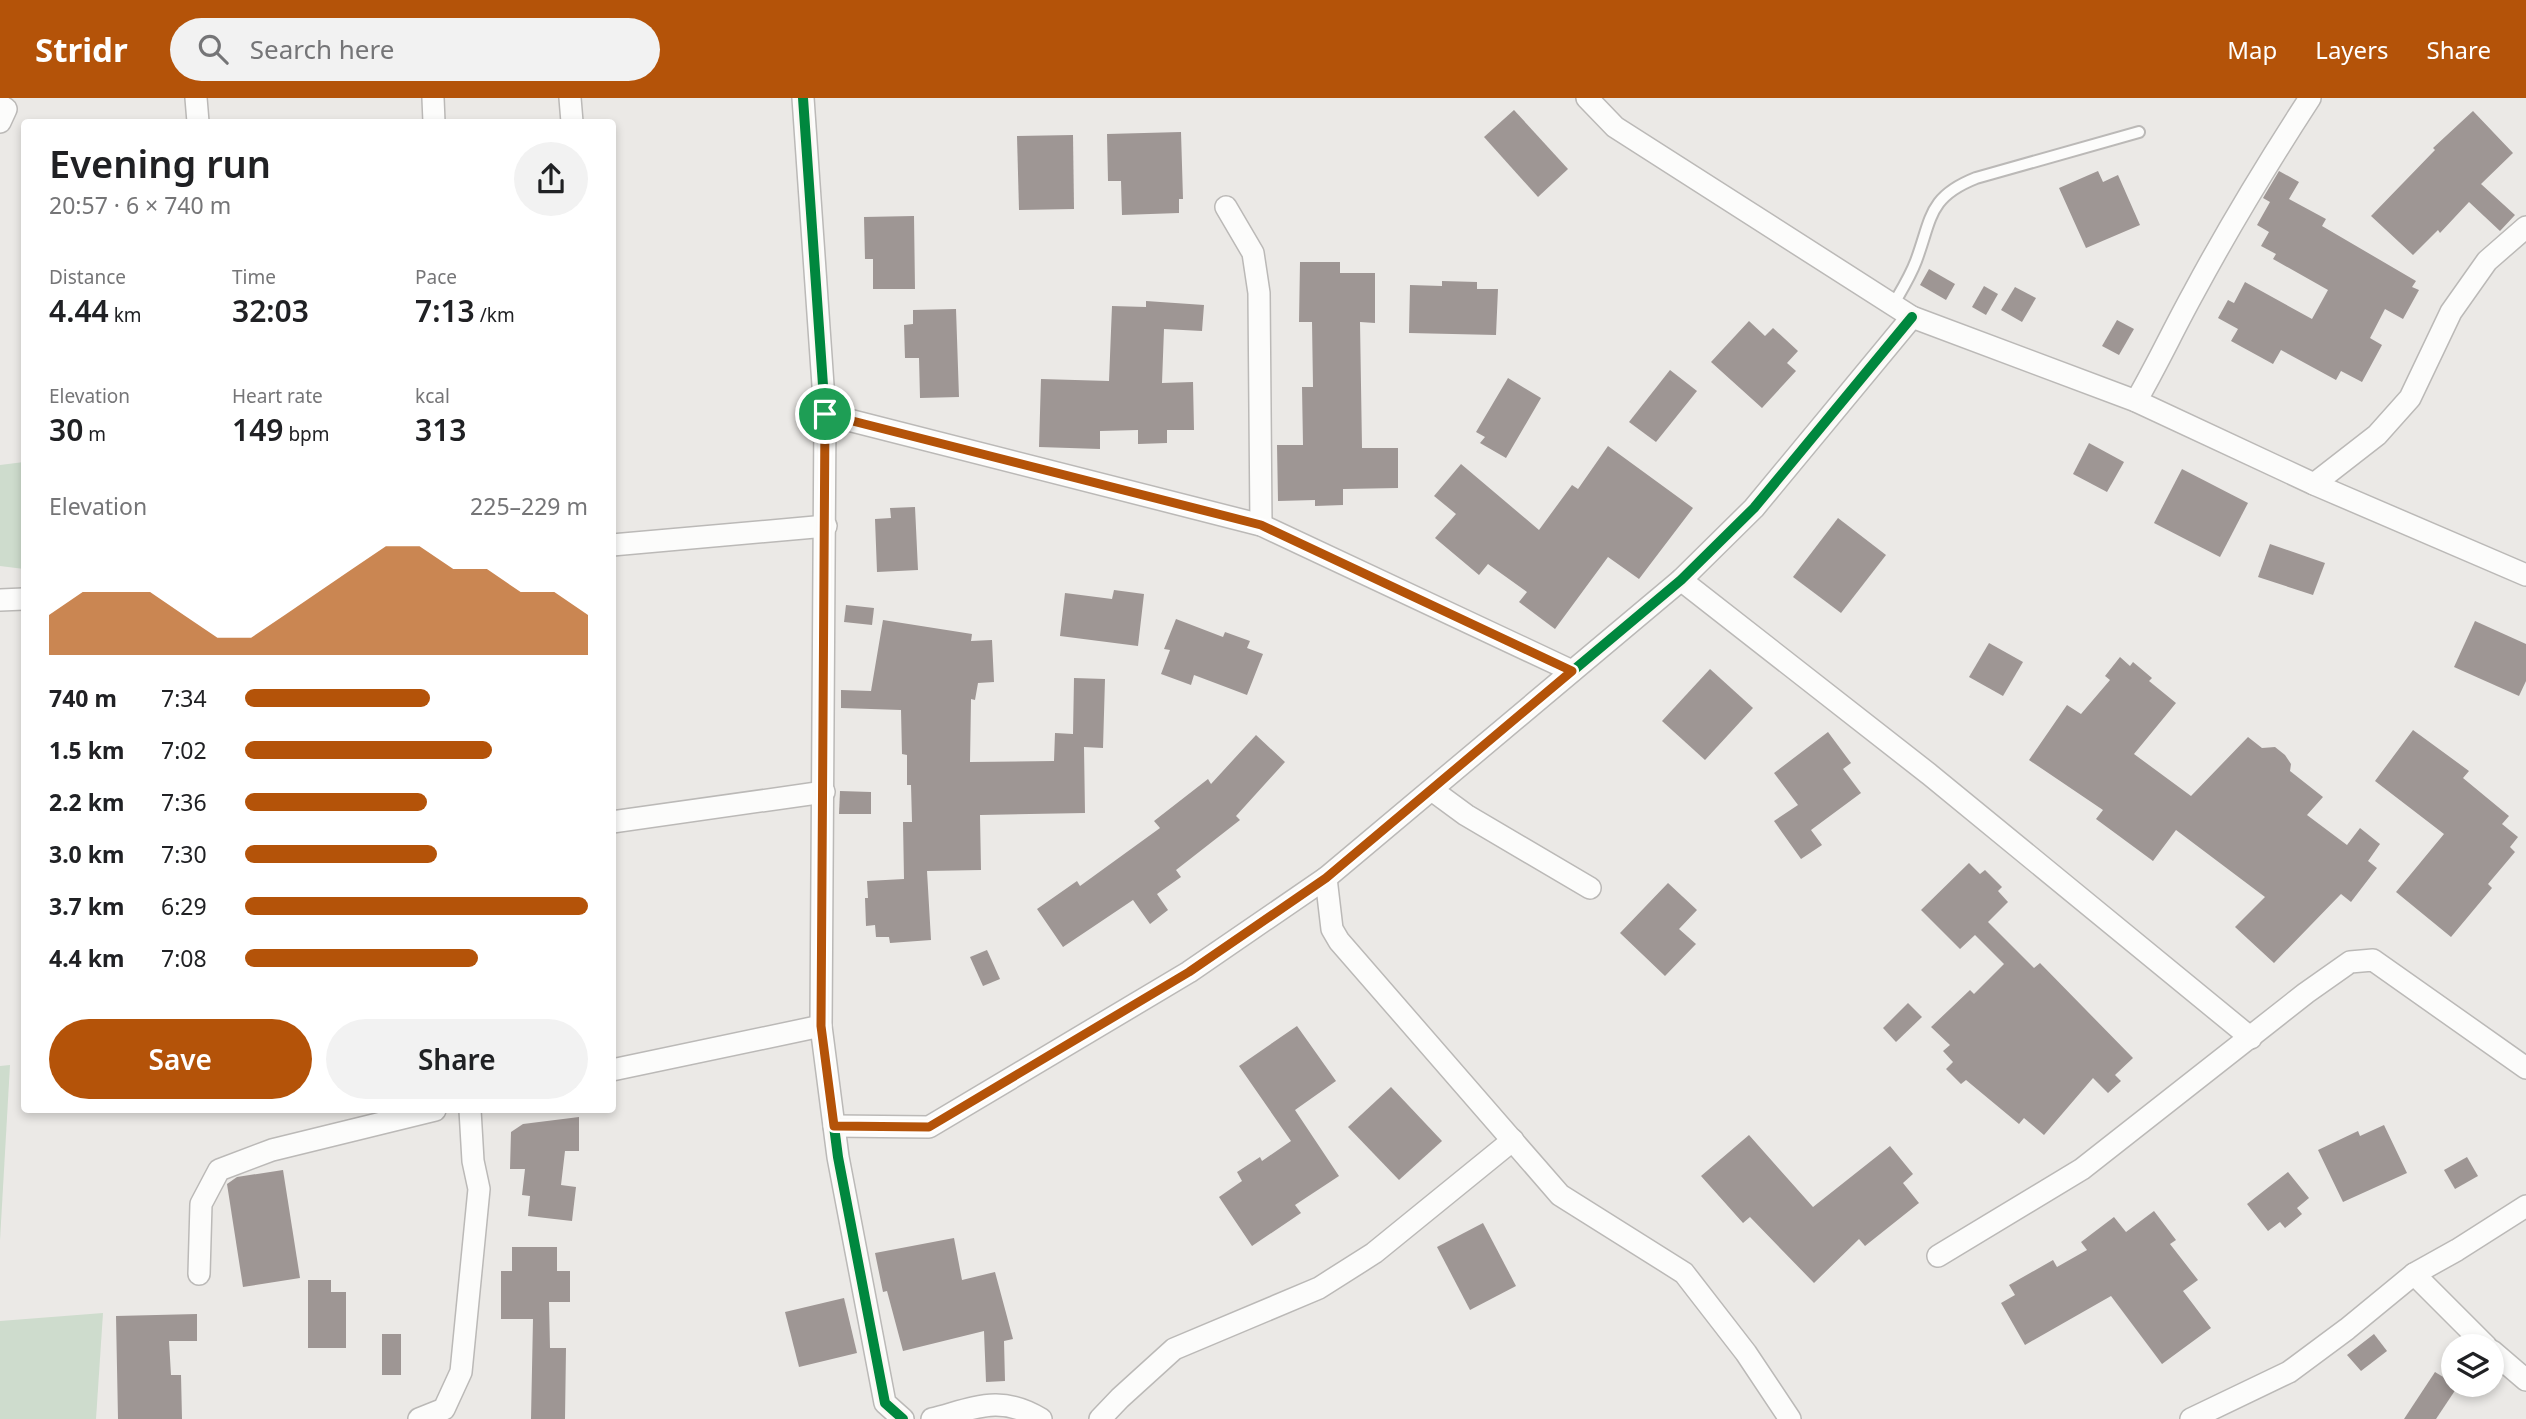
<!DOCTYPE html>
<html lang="en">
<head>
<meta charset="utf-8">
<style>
  :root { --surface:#fff; --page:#f2f2f2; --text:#202124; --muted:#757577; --accent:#b45309 }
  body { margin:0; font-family:"Noto Sans",sans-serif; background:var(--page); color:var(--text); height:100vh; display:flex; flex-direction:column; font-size:26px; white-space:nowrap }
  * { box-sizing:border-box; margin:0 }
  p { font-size:23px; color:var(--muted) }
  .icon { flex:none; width:38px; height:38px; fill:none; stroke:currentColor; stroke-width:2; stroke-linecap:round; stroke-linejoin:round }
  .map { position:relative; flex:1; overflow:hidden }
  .panel { position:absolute; left:21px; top:21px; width:595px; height:994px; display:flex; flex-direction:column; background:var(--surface); border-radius:7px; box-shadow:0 4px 10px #0003 }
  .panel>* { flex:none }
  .tools { position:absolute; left:2441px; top:1236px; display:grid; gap:14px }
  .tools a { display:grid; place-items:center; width:63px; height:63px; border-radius:50%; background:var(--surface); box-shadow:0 4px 10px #0003; font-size:35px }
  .pin { position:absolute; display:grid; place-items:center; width:60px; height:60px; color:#fff; margin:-30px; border:4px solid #fff; border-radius:50%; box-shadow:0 2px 7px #0007 }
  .round { display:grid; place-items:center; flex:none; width:74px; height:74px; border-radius:37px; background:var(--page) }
  .head { display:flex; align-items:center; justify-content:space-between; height:119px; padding:0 28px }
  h1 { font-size:38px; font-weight:600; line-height:52px }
  .metrics { display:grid; grid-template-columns:repeat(3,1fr); gap:10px; height:119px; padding:7px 28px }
  .metrics div { display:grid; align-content:center }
  .metrics b { font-size:30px; font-weight:600 }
  .metrics small { font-size:19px; font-weight:400 }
  .metrics p { font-size:19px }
  .chart { height:196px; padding:14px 28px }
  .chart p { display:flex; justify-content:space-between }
  .chart svg { width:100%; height:126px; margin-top:7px; fill:var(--accent); opacity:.7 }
  .primary-button { display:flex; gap:14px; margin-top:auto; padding:14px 28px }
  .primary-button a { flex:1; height:80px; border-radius:42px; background:var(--accent); color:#fff; font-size:28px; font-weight:600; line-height:80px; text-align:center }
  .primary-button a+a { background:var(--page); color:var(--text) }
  ul { padding:0 28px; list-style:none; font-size:23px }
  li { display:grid; grid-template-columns:112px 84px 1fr; align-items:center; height:52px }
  li i { height:18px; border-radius:9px; background:var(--accent) }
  header { display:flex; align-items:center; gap:42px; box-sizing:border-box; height:98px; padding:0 35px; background:var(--accent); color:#fff }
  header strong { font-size:33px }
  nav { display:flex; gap:38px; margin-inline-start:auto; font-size:24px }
  .search { width:490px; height:63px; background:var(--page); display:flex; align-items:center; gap:18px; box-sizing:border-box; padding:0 24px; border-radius:38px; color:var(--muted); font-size:26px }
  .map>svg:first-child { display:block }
  .green { fill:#cedccd }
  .building { fill:#9e9694 }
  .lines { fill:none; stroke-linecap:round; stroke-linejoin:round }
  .lane-casing { stroke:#bbb9b7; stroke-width:14 }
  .street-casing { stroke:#bbb9b7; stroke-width:24 }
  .lane { stroke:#fcfcfb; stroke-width:10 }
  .street { stroke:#fcfcfb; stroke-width:21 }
  .cycleway-casing { stroke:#faf7f2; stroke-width:15 }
  .cycleway { stroke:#00873e; stroke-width:10 }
  .route-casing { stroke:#fff; stroke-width:14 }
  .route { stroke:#b45309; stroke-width:9 }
</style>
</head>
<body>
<header>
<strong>Stridr</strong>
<div class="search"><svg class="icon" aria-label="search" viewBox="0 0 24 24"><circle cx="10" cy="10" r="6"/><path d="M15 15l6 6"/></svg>Search here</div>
<nav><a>Map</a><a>Layers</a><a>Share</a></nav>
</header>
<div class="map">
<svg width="2526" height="1321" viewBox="0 0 2526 1321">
  <rect width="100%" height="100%" fill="#ebe9e6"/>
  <g class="green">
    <path d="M24,364V471L0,468V367Z"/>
    <path d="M10,967L0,1142V968Z"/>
    <path d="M103,1215L96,1321H0V1223Z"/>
  </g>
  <g class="building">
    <path d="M1514,12L1568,71L1538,99L1484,39Z"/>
    <path d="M2473,13L2513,55L2481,86L2515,117L2500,133L2469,104L2440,135L2438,132L2413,157L2371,118L2435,52L2433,50Z"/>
    <path d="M1181,34L1183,101H1179V115L1122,117L1121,83H1108L1107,36Z"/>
    <path d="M1073,37L1074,111L1019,112L1017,38Z"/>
    <path d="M2098,73L2103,84L2118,77L2140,127L2086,150L2059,90Z"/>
    <path d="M2279,73L2299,84L2289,101L2326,121L2322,128L2416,183L2412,189L2419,192L2403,221L2385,211L2370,240L2382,247L2362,284L2341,273L2336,282L2281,252L2273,266L2231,243L2238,231L2218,220L2228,202L2234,205L2245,184L2312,221L2328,192L2273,161L2276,156L2261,148L2269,134L2257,127L2270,104L2263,100Z"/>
    <path d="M914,118L915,191H873V161H865L864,119Z"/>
    <path d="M1300,164H1340V175H1375V225L1360,224L1362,350H1398V390L1343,391V407L1315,408V402L1278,403L1277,347H1303L1302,289H1313L1312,224H1299Z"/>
    <path d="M1929,171L1955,186L1946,202L1920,187Z"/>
    <path d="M1442,183L1477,184V191H1498L1496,237L1409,235L1410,187L1442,188Z"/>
    <path d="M1984,188L1998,196L1986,217L1972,209Z"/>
    <path d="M2015,189L2036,200L2022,224L2001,212Z"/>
    <path d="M1146,203L1204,207L1202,233L1164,231L1162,285L1193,284L1194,332H1167V345L1138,346V332L1100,333V351L1039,349L1041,281L1109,283L1112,208L1146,209Z"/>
    <path d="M956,211L959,299L920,300L919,260H905L904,227L913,226V212Z"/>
    <path d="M2117,222L2134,231L2119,257L2102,248Z"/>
    <path d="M1749,223L1765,238L1773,230L1798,253L1787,265L1796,273L1762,310L1711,264Z"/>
    <path d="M1670,272L1697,293L1656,344L1629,324Z"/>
    <path d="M1508,280L1541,300L1506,360L1480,345L1485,339L1476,334Z"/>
    <path d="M2089,345L2124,364L2107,394L2073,376Z"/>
    <path d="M1608,348L1693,410L1639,481L1608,459L1555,531L1519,504L1527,494L1488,466L1479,477L1435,440L1456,416L1434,398L1461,366L1539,432L1572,387L1578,391Z"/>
    <path d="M2182,371L2248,405L2220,459L2154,425Z"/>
    <path d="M915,409L918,472L877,474L875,421L891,420L890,410Z"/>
    <path d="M1838,420L1886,457L1841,515L1793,479Z"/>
    <path d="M2270,446L2325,465L2313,497L2258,479Z"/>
    <path d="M1114,492L1144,496L1138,548L1060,538L1065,495L1112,501Z"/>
    <path d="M846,507L874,510L872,527L844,524Z"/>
    <path d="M1176,521L1223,539L1225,534L1250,543L1247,550L1263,556L1247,597L1194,577L1191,587L1161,576L1170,552L1164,551Z"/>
    <path d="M883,522L972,536L971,543L992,542L994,584L978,585L975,602L971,601L970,664L1054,663L1055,635L1073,636L1074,580L1105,581L1103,650L1084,649L1085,715L980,717L981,772L927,773L931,842L890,845L889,839H876L875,827L866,828L865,800H868L867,783L904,781L903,724H912L911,687H907V657L902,656L901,612L841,610V592L871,593Z"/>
    <path d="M2475,523L2526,546V583L2519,598L2454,569Z"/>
    <path d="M1989,545L2023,564L2003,598L1969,579Z"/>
    <path d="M2120,559L2130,568L2133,564L2152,580L2149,583L2176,605L2134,656L2191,698L2248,639L2262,650L2275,649L2285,657L2291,666L2290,673L2323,699L2307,717L2347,747L2360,730L2380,746L2368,763L2377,770L2351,804L2341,796L2274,865L2235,829L2265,799L2176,732L2153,763L2096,721L2103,712L2029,662L2067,607L2081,616L2110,582L2105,578Z"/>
    <path d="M1710,571L1753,610L1705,662L1662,623Z"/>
    <path d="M2413,632L2469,673L2463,680L2509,718L2502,726L2518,739L2510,749L2515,754L2488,786L2492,790L2451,839L2396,794L2444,736L2375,683Z"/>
    <path d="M1828,634L1851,665L1843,671L1861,695L1811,732L1822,747L1801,761L1774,723L1798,707L1774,675Z"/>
    <path d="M1256,637L1285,664L1236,718L1240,722L1176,772L1181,779L1157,796L1168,812L1150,826L1133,802L1063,849L1037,811L1077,783L1080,788L1160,730L1154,723L1208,681L1211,686Z"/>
    <path d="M840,693L871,694V716H839Z"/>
    <path d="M1969,765L1980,776L1985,772L2002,789L1998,793L2008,804L1988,824L2034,870L2040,865L2133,960L2115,977L2121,983L2108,995L2093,980L2044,1037L2024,1020L2019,1026L1966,982L1961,986L1946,971L1953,964L1943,953L1950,947L1931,929L1970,892L1974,896L2004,866L1975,837L1960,851L1921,812Z"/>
    <path d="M1668,785L1697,812L1679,831L1696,846L1665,878L1620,835Z"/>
    <path d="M987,852L1000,881L983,888L970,859Z"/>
    <path d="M1908,905L1922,919L1896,944L1883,930Z"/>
    <path d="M1297,928L1336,983L1295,1012L1339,1078L1295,1107L1301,1115L1252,1148L1219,1099L1242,1083L1237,1074L1260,1059L1262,1063L1291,1043L1239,968Z"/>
    <path d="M1391,989L1442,1043L1399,1082L1348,1029Z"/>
    <path d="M579,1019V1053H565L561,1087L576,1089L572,1123L528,1118L530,1098L522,1097L525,1071H510L511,1034L523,1026Z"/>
    <path d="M2384,1027L2407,1075L2343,1104L2318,1052L2358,1033L2360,1038Z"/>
    <path d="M1749,1037L1813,1109L1890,1048L1913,1076L1903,1085L1919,1105L1865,1148L1859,1141L1814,1185L1750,1119L1743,1125L1701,1078Z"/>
    <path d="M2467,1059L2478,1078L2455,1091L2444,1072Z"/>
    <path d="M283,1072L300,1180L243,1189L227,1086L237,1079Z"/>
    <path d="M2288,1074L2309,1100L2297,1110L2302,1116L2285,1130L2280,1124L2268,1133L2247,1106Z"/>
    <path d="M2154,1113L2176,1142L2170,1146L2198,1182L2183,1193L2211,1230L2162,1266L2111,1198L2025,1247L2001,1205L2015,1197L2009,1187L2053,1162L2057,1169L2087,1152L2081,1144L2114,1119L2126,1134Z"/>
    <path d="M1483,1125L1516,1188L1470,1212L1437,1149Z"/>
    <path d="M954,1140L962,1182L995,1174L1013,1241L1004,1243L1005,1283L986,1284L984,1233L903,1253L887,1193L883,1194L875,1155Z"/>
    <path d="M512,1149H557V1173H570V1204H549L550,1250H566L565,1321H531L533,1221H501V1173H512Z"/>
    <path d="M308,1182H331V1194H346V1250H308Z"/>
    <path d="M844,1200L857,1255L799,1269L785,1214Z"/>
    <path d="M197,1216V1243H169L171,1277H181L182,1321H118L116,1218Z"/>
    <rect x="382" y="1236" width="19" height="41"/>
    <path d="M2374,1236L2387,1253L2361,1273L2347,1257Z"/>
    <path d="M2435,1274L2458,1288L2436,1321H2404Z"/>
  </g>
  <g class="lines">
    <g class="lane-casing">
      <path id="lane" d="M1893,207C1901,193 1910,179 1916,163C1932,120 1928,99 1976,80L2139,34"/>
    </g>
    <g class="street-casing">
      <g id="street">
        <path d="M196,0L198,24"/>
        <path d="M433,0L434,24"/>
        <path d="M570,0L572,24"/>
        <path d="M803,0L825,316L821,928L838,1059L885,1305L903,1321"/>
        <path d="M1587,0L1615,29L1912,219L2136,303L2314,386L2526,477"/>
        <path d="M0,7L6,11L0,24"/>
        <path d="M1226,109L1253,155L1259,195L1261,427"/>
        <path d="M2136,303C2157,267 2174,230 2194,194C2230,127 2269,63 2310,0"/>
        <path d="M825,316L1261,427L1572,573"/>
        <path d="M2314,386L2377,337L2410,300L2451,214L2487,163L2526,129"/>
        <path d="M612,447L826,428"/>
        <path d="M1681,482L1929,676L2251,940"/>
        <path d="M0,502L24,501"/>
        <path d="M1432,692L1466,717L1590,790"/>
        <path d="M612,724L824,694"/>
        <path d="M1326,780L1332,831L1339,843L1560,1097L1684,1175L1746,1255L1790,1321"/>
        <path d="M612,972L821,928"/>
        <path d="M834,1028L929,1029L1189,874L1326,780L1681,482L1754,410L1912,219"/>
        <path d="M1938,1158L2082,1071L2306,895L2350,864L2373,862L2526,970"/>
        <path d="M199,1176L201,1106L219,1072L272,1052L435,1012"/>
        <path d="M2414,1176L2486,1248"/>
        <path d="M2492,1253L2526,1282"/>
        <path d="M419,1321L444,1311L461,1274L479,1091L473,1063L470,1012"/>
        <path d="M932,1321C975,1310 1000,1296 1041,1321"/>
        <path d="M1100,1321L1120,1300L1174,1251L1319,1190L1374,1155L1513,1042"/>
        <path d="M2191,1321L2289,1274L2347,1231L2414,1176L2457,1152L2526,1108"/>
      </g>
    </g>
    <use href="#lane" class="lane"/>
    <use href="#street" class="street"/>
    <g class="cycleway-casing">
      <g id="cycleway">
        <path d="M803,0L825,316L821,928L838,1059L885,1305L903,1321"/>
        <path d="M834,1028L929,1029L1189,874L1326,780L1681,482L1754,410L1912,219"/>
      </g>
    </g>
    <use href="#cycleway" class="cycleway"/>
  </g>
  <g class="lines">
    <g class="route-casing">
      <path id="route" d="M825,316L1261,427L1572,573L1326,780L1189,874L929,1029L834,1028L821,928Z"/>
    </g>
    <use href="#route" class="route"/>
  </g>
</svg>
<div class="tools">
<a><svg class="icon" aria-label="layers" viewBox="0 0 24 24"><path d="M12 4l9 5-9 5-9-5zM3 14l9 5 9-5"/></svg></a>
</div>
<div class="pin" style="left:825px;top:316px;background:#1e9e55"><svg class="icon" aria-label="arrive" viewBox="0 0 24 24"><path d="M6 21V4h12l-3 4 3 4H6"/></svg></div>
<section class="panel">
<div class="head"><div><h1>Evening run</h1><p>20:57 · 6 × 740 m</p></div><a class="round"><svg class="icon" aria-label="share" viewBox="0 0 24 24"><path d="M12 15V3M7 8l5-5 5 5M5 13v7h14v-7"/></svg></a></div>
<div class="metrics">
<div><p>Distance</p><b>4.44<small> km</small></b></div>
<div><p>Time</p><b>32:03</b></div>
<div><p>Pace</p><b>7:13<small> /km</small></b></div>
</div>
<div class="metrics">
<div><p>Elevation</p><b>30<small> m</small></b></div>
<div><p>Heart rate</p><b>149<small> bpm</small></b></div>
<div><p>kcal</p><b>313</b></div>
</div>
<div class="chart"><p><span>Elevation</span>225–229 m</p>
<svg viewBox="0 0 160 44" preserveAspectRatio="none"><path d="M0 44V30L10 22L20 22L30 22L40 30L50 38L60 38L70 30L80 22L90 14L100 6L110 6L120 14L130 14L140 22L150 22L160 30V44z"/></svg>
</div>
<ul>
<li><b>740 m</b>7:34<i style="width:54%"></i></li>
<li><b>1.5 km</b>7:02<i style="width:72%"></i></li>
<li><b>2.2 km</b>7:36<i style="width:53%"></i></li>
<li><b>3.0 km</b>7:30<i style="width:56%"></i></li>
<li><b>3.7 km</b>6:29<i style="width:100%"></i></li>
<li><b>4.4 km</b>7:08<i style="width:68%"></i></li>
</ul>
<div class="primary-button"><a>Save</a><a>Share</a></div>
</section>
</div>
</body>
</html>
